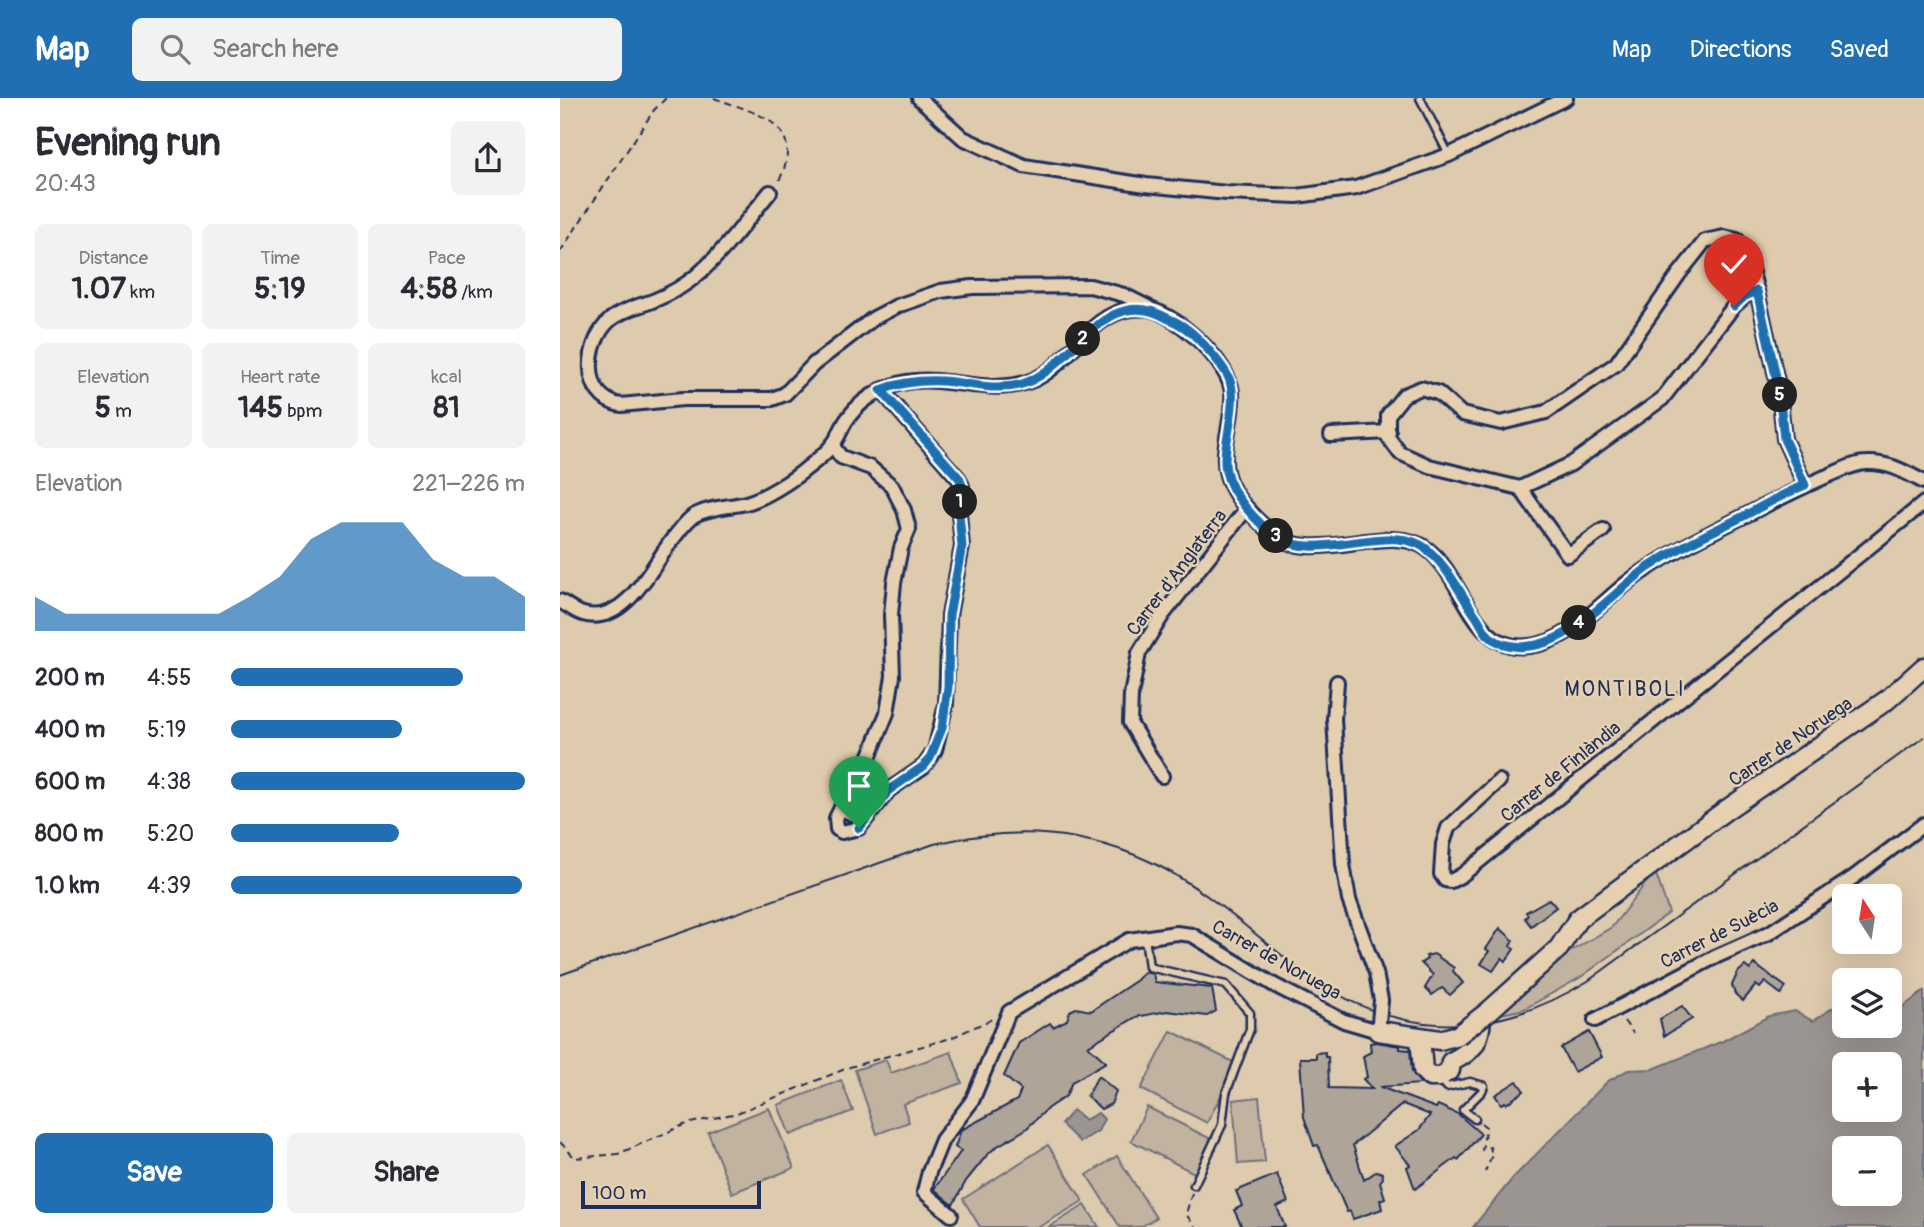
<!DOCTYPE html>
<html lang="en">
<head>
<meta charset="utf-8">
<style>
  :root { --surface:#fff; --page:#f2f2f3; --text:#2b2b33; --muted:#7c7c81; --accent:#1f6fb2 }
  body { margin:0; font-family:Pangolin,sans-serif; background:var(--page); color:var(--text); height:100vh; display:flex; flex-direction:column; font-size:26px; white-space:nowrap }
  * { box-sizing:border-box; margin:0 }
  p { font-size:23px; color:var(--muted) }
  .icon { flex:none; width:38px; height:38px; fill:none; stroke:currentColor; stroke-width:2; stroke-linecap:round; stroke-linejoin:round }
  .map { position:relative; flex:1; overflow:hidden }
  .details { display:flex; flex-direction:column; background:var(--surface); width:560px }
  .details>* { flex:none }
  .needle { width:46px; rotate:348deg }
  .buttons { position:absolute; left:1272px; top:786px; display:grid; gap:14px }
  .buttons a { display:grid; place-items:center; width:70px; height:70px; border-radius:10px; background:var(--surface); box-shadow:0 7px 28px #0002; font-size:35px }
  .scale { position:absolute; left:21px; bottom:18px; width:180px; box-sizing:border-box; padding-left:7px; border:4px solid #1b2f5e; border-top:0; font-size:19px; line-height:24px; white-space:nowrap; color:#1b2f5e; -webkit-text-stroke:5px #e6d0af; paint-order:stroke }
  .pin { position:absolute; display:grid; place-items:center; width:60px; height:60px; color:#fff; margin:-72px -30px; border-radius:50% 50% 50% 0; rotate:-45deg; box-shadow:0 0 7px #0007 }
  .pin .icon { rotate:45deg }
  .km { position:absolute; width:35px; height:35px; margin:-18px; border-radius:50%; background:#222; color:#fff; font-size:19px; line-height:35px; text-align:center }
  .round { display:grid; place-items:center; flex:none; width:74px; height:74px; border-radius:10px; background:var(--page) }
  .head { display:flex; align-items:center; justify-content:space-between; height:119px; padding:0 35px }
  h1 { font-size:38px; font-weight:700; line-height:52px }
  .figures { display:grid; grid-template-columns:repeat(3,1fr); gap:10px; height:119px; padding:7px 35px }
  .figures div { display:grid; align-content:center; border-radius:10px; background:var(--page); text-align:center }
  .figures b { font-size:30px; font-weight:700 }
  .figures small { font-size:19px; font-weight:400 }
  .figures p { font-size:19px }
  .chart { height:196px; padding:14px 35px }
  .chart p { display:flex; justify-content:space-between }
  .chart svg { width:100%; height:126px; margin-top:7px; fill:var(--accent); opacity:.7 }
  .action { display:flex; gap:14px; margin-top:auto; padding:14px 35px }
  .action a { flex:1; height:80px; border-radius:10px; background:var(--accent); color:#fff; font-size:28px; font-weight:700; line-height:80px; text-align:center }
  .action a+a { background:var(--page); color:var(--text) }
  ul { padding:0 35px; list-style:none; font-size:23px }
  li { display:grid; grid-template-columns:112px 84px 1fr; align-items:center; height:52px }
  li i { height:18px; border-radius:9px; background:var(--accent) }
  header { display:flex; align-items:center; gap:42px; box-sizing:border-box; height:98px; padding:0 35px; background:var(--accent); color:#fff }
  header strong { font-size:33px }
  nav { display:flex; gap:38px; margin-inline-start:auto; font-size:24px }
  .search { width:490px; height:63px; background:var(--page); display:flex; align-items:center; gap:18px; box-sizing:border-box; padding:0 24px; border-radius:10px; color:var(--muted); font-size:26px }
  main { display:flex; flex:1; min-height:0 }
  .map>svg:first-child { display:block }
  .green { fill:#c2b3a0; stroke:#6e717f; stroke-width:2 }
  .water { fill:#9b9592; stroke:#686c7d; stroke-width:2; fill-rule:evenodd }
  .building { fill:#aea498; stroke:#1b2f5e; stroke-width:2 }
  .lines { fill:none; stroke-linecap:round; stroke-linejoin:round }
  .lane-casing { stroke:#1b2f5e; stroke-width:11 }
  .street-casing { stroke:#1b2f5e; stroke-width:18 }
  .secondary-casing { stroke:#1b2f5e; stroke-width:23 }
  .path { stroke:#1b2f5e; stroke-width:2; stroke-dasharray:7 5; stroke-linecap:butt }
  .lane { stroke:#e6d0af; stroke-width:6 }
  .street { stroke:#e6d0af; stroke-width:12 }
  .secondary { stroke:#e6d0af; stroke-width:18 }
  .tram { stroke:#1b2f5e; stroke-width:2 }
  .street-bridge-casing { stroke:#1b2f5e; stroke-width:18; stroke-linecap:butt }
  .secondary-bridge-casing { stroke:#1b2f5e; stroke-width:23; stroke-linecap:butt }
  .street-bridge { stroke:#e6d0af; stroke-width:12 }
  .secondary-bridge { stroke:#e6d0af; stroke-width:18 }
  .route-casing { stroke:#fff; stroke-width:14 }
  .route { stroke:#1f6fb2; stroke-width:9 }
  .labels { text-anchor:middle; stroke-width:5; stroke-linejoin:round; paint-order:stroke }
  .street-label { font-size:19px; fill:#1b2f5e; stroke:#e6d0af }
  .neighbourhood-label { font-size:21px; letter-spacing:2px; fill:#1b2f5e; stroke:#e6d0af }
</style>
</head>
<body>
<header>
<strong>Map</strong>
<div class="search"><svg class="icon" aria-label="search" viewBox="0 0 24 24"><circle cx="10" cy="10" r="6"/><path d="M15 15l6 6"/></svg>Search here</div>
<nav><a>Map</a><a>Directions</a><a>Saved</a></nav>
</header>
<main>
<section class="details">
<div class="head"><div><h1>Evening run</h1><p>20:43</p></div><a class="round"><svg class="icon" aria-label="share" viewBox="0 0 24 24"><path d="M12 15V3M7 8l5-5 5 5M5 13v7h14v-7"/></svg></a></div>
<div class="figures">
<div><p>Distance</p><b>1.07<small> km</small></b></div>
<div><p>Time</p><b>5:19</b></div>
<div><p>Pace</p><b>4:58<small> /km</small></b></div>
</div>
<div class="figures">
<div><p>Elevation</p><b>5<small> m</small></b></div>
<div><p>Heart rate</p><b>145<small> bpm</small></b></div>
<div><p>kcal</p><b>81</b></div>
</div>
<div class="chart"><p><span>Elevation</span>221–226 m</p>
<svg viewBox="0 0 160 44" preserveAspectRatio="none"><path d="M0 44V32L10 38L20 38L30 38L40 38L50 38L60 38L70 32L80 25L90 12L100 6L110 6L120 6L130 19L140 25L150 25L160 32V44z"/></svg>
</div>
<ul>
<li><b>200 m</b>4:55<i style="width:79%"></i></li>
<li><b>400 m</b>5:19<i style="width:58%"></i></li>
<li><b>600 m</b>4:38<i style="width:100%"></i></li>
<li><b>800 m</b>5:20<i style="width:57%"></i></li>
<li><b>1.0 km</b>4:39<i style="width:99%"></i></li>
</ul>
<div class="action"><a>Save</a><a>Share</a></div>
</section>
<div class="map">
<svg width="1364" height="1129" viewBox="0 0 1364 1129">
  <rect width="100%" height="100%" fill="#decaac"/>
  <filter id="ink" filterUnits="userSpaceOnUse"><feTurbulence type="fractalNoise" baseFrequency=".0143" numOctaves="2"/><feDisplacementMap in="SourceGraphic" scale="14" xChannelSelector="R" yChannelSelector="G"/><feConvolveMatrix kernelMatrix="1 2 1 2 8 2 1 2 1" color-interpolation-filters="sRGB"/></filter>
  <g filter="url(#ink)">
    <g class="green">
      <path d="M1095,773L1109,815L1021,879L964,911L933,918L1001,859L1052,829Z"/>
      <path d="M611,933L677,966L647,1025L581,991Z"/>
      <path d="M391,954L402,985L343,1006L349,1024L317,1036L295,972L326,962L331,975Z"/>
      <path d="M281,982L293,1013L230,1037L218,1007Z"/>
      <path d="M699,999L705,1064L678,1066L673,1002Z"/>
      <path d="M587,1009L655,1043L638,1077L571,1043Z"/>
      <path d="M209,1010L234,1070L172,1095L148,1034Z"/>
      <path d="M488,1047L523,1103L479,1129H420L403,1101Z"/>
      <path d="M557,1058L596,1120L580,1129H560L527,1077Z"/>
      <path d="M525,1107L539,1129H489Z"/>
    </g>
    <g class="water">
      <path d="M1364,893V1129H913L953,1080L1048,983L1068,972L1093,971L1163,943L1209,918L1235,913L1253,923L1274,909L1284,907V928H1330V906L1343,909ZM1330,966V1012H1284V966ZM1330,1050V1096H1284V1050Z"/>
      <path d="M513,1012L525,1022L538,1015L544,1021L538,1033L520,1044L501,1026Z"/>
    </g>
    <g class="building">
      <path d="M989,801L996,809L971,828L965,820L968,817L966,814Z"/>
      <path d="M940,830L953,842L950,848L954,851L946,863L942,860L933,873L921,866L929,853L926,851Z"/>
      <path d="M874,856L894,870L893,873L903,885L890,897L882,890L872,897L865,890L873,877L861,865L867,861L866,858Z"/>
      <path d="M1194,866L1226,889L1221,896L1205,884L1200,890L1196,887L1183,903L1175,896L1172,887L1178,874L1185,868L1190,872Z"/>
      <path d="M584,874L593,876L595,884L652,890L656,913L647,918L607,913L576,919L528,948L546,964L512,984L506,998L488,1010L466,1031L436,1049L427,1057L406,1083L393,1107L374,1091L401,1053L395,1049L401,1032L457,1002L461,992L444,978L459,945L490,925L493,929L507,922L510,913L516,910L531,913L577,882Z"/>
      <path d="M1122,908L1132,921L1104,938L1100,921Z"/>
      <path d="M1029,934L1042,959L1014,974L1001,950Z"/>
      <path d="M816,944L840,948V951L850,952L852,974L861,986L820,989L876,1010L878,1007L898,1016L921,1036L898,1062L896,1060L855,1091L847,1069L850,1067L835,1048L859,1032L870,1017L843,1006L793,1047L804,1082L817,1073L822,1075L823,1080L820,1084L825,1100L820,1102L822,1111L793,1121L790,1113L787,1114L758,1047L754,1048L744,1019L740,960H756V955L765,954V959H768L769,990L812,991L803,981L807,979L803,958L811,954L810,945Z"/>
      <path d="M538,978L556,993L551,1006L541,1011L527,998Z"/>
      <path d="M957,983L964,993L946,1006L945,1004L941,1006L935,997Z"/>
      <path d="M717,1076L728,1104L717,1109L725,1129H682L674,1112L682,1108L676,1093Z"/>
    </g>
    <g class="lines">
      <g class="lane-casing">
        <g id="lane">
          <path d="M860,0L889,57"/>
          <path d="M585,839L589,869L666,887L690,915V931L666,995L662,1027L634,1087"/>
          <path d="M881,981L887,989L910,984L924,988L922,993L903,1012L915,1021"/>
        </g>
      </g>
      <g class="street-casing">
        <g id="street">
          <path d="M359,0L403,40L464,68L586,87L667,95L737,98L796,90L889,57L1006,0"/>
          <path d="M210,94C187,122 164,154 136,178C124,188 110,196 95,202C80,208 64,211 51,221C25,243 20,300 61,307L123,301H212L225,296L254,266L314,220L337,208L381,193L412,189L530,188L564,197L588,209"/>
          <path d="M1197,193L1185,198L1174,208L1102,301L1011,366L960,390L869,368L840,355L828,339V317L844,297L861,290L878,295L902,316L941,325L986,314L1056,266L1119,176L1145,143L1164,139L1177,142L1186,152L1197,193L1219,292L1224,341L1245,387"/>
          <path d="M771,337L829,334"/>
          <path d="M272,347L281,359L311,370L332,388L344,412L349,431L341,450L334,485L331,517L333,578L327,615L300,682L285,700L281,710L292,716L299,705L293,690"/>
          <path d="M960,390L1008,457L1043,432"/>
          <path d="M0,503C7,507 16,514 23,516C64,528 91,471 111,443C118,435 126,422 135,417C150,409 169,409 186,405C203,401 233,382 247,370C255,364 266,355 273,346C278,340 281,331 286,323C299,303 318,291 342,285C386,275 430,300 473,282C511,266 528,217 571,211C575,211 585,210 589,211C618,217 670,265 672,295C674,320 661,348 666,373C671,398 695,421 713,436C754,469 828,422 867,451C905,479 911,555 969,548C1010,544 1040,505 1071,482C1102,459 1136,442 1170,425C1202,409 1233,393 1265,379C1278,374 1293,365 1307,365C1329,364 1345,374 1364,384"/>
          <path d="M777,584L774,621L783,766L789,802L816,875L821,902"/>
          <path d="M602,678L570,625L571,597L579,555L602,518L687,410"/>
          <path d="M939,683L888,730L883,746L881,776L885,782L891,783L902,777L1364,405"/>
          <path d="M281,710L276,720L277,731L282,734L299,730L329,692L364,668L375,652L386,606L389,517L402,448L399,416L402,388L399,381L321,292"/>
          <path d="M1035,922L1155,859L1209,835L1294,779L1364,726"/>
          <path d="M391,1117L364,1094L369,1074L382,1042L412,1003L449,914L569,842L616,835L632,837L714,887L784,923L818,933L819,924"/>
        </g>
      </g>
      <g class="secondary-casing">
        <g id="secondary">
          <path d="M929,913L999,850L1018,821L1166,712L1327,602L1364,569"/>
          <path d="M818,933L880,942L898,937"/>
          <path d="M860,940L863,972L870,979H880L890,972L891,964C913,953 920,944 921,920"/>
        </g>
      </g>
      <g class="path">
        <path d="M154,0C198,16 248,25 218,85"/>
        <path d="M0,154L94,12L106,0"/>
        <path d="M1064,923L1073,935"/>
        <path d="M921,1025L926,1029L922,1052L930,1049L932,1057L925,1074"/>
        <path d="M0,1044L15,1060L58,1056L126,1026L177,1015L290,969L391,940L432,921"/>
        <path d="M632,1095L626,1116L635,1129"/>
      </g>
      <use href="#lane" class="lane"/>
      <use href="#street" class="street"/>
      <use href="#secondary" class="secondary"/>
      <path class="tram" d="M0,877L374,746C453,728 527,731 601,769C653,796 695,838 742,873C834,942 931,943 1028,883L1364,639"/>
      <g class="street-bridge-casing">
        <path id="street-bridge" d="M819,924L821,902"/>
      </g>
      <g class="secondary-bridge-casing">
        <path id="secondary-bridge" d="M898,937L929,913"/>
      </g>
      <use href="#street-bridge" class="street-bridge"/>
      <use href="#secondary-bridge" class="secondary-bridge"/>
    </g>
  </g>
  <g class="lines" filter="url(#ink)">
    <g class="route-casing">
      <path id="route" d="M299,730L329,692L364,668L370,660L382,630L388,589L389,517L402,448L399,416L402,388L400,381L321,292C345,283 367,281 393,284C415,287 437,292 459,287C514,273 542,183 607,220C614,223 622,227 628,232C639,240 666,270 670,283C675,298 671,315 669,331C667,344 663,359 666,373C671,397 697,425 717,439C758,467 835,419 870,454C889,471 901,497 916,518C920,524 924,533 929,538C939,547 957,550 969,548C1013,544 1054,493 1089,469C1118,450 1149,435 1180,420C1201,409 1223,396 1245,387L1224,341L1219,292L1197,193L1185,198L1174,208"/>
    </g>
    <use href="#route" class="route"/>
  </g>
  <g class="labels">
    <g class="street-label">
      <text transform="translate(616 474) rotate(-53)" y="7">Carrer d'Anglaterra</text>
      <text transform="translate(1230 643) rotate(-34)" y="7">Carrer de Noruega</text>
      <text transform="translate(1000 673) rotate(-39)" y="7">Carrer de Finlàndia</text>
      <text transform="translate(1159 835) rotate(-27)" y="7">Carrer de Suècia</text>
      <text transform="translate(717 861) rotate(29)" y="7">Carrer de Noruega</text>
    </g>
    <g class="neighbourhood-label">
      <text x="1065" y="598">MONTIBOLI</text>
    </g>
  </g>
</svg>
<div class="buttons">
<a><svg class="needle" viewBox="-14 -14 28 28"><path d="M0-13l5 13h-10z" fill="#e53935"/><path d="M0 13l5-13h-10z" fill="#7c7c81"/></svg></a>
<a><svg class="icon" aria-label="layers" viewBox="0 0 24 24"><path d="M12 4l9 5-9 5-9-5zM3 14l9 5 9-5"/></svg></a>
<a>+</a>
<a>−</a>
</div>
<div class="scale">100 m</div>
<div class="pin" style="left:299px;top:730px;background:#1e9e55"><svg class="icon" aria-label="arrive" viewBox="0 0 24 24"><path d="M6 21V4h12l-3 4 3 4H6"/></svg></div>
<div class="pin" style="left:1174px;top:208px;background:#d93025"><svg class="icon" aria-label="check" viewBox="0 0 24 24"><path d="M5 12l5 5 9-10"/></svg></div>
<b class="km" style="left:400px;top:404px">1</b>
<b class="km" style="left:523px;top:241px">2</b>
<b class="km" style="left:716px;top:438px">3</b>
<b class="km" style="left:1019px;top:525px">4</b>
<b class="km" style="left:1220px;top:297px">5</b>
</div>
</main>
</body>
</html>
